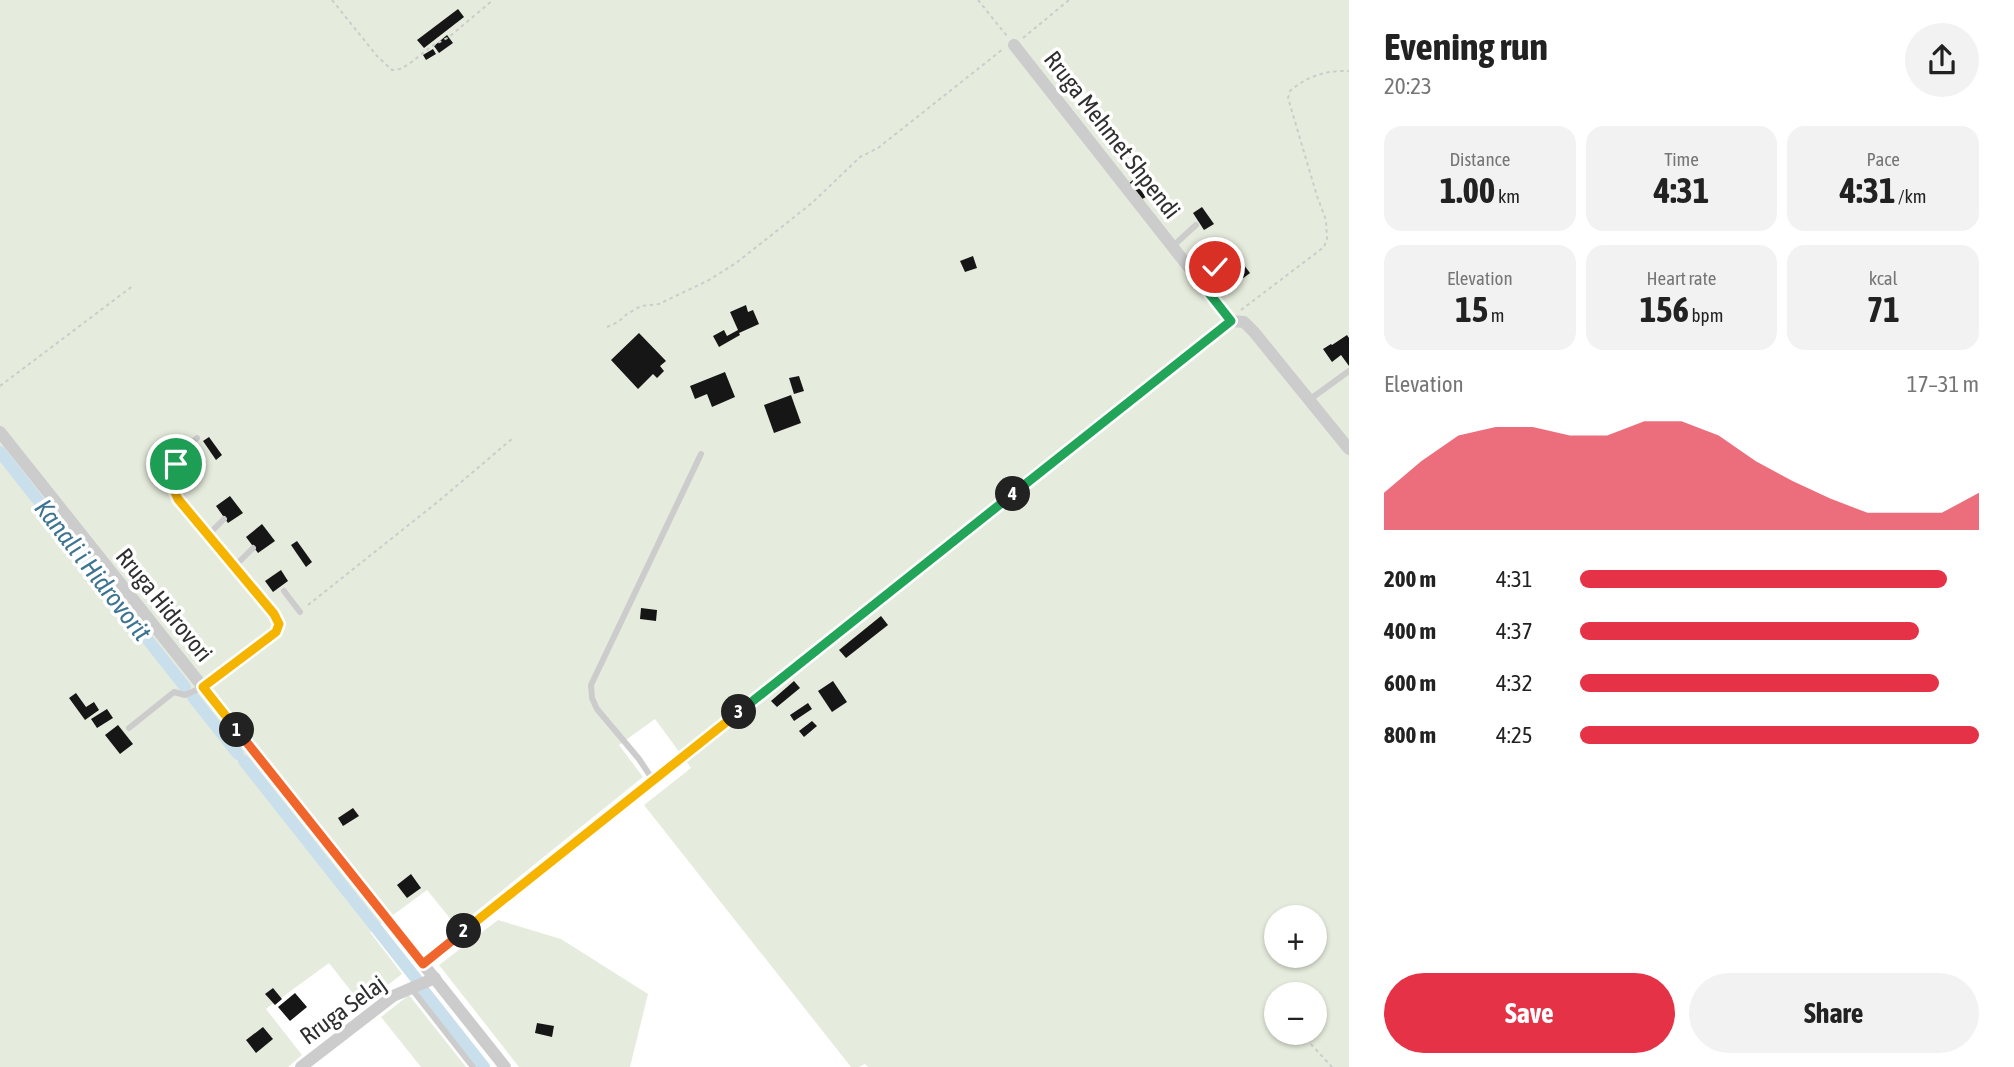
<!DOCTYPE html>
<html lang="en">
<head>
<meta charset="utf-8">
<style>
  :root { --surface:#fff; --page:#f2f2f2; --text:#222; --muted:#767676; --accent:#e53246 }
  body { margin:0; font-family:"Asap Condensed",sans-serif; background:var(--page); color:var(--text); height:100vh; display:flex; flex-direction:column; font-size:26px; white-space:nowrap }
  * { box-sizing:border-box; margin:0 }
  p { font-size:23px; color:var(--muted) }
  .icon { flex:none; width:38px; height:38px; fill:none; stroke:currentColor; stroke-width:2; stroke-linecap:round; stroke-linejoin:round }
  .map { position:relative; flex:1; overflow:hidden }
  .sheet { display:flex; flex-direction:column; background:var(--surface); width:665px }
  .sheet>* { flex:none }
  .fabs { position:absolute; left:1264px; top:905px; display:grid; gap:14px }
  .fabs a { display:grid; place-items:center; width:63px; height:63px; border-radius:50%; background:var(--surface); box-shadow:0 2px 5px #0004; font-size:35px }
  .pin { position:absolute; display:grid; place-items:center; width:60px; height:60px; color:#fff; margin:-30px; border:4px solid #fff; border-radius:50%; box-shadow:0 2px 7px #0007 }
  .km { position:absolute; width:35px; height:35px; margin:-18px; border-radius:50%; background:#222; color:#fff; font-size:19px; line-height:35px; text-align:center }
  .round { display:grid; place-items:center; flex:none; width:74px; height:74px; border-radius:37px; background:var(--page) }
  .summary { display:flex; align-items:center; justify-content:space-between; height:119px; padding:0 35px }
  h1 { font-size:38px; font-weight:700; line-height:52px }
  .stats { display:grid; grid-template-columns:repeat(3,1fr); gap:10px; height:119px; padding:7px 35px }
  .stats div { display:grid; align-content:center; border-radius:18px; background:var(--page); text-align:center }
  .stats b { font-size:35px; font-weight:700 }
  .stats small { font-size:19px; font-weight:400 }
  .stats p { font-size:19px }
  .chart { height:196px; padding:14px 35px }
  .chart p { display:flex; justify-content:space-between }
  .chart svg { width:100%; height:126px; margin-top:7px; fill:var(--accent); opacity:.7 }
  .button { display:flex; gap:14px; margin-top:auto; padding:14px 35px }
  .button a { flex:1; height:80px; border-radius:42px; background:var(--accent); color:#fff; font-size:28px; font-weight:700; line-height:80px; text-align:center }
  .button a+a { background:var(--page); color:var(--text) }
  ul { padding:0 35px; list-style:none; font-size:23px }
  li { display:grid; grid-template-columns:112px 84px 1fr; align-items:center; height:52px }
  li i { height:18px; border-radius:9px; background:var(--accent) }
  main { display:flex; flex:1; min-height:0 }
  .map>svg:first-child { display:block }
  .green { fill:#e6ecdd; fill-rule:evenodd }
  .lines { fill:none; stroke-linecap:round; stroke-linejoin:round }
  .canal { stroke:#c9e0ec; stroke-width:12 }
  .building { fill:#161616 }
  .path { stroke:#ccc; stroke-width:2; stroke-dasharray:3.5 3.5; stroke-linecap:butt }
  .service { stroke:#ccc; stroke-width:6 }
  .minor { stroke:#ccc; stroke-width:12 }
  .split-1-casing { stroke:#fff; stroke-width:14 }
  .split-2-casing { stroke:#fff; stroke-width:14 }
  .split-3-casing { stroke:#fff; stroke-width:14 }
  .split-4-casing { stroke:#fff; stroke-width:14 }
  .split-5-casing { stroke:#fff; stroke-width:14 }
  .split-1 { stroke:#f5b400; stroke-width:9 }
  .split-2 { stroke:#f0652b; stroke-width:9 }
  .split-3 { stroke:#f5b400; stroke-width:9 }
  .split-4 { stroke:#22a559; stroke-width:9 }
  .split-5 { stroke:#22a559; stroke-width:9 }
  .labels { text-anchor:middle; stroke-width:7; stroke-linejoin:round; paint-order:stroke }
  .street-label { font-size:24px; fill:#2f2f2f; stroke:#fff }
  .water-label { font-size:26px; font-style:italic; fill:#3d7491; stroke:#fff }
</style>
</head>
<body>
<main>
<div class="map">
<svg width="1349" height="1067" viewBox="0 0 1349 1067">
  <rect width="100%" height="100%" fill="#fff"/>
  <g class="green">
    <path d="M0,0H1349V1067H868L865,1064L859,1067H851L644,805L691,768L655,719L619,745L643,777L457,927L427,890L370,932L402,974L362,1005L329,963L266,1009L302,1055L288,1067H0ZM1276,917H1314V956H1276ZM1276,994H1314V1032H1276Z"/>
    <path d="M498,920L561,939L648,994L630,1067H519L439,965Z"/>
    <path d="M409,995L466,1067H421L381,1017Z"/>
  </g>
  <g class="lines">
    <g class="canal">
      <path d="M0,452L185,687"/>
      <path d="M193,697L238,754"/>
      <path d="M244,761L418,981"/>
      <path d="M424,991L484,1067"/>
    </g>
  </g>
  <g class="building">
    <path d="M458,9L464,17L424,48L417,40Z"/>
    <path d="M447,35L453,43L439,53L434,46Z"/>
    <path d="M433,49L436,54L426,60L423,55Z"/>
    <path d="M1133,180L1146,197L1140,200L1128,184Z"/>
    <path d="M1202,207L1214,224L1204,230L1193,213Z"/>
    <path d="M1234,252L1250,273L1234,285L1218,264Z"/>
    <path d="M973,256L977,268L965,272L960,261Z"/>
    <path d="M746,305L748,312L753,310L759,324L739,333L740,335L719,347L713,336L724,330L727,336L738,330L730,312Z"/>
    <path d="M639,333L666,361L660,366L664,371L657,378L653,374L638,389L611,360Z"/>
    <path d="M1347,335L1349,338V366L1341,355L1332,362L1323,349L1331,344L1332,345Z"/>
    <path d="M725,372L735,397L712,407L707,394L695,399L690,386Z"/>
    <path d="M799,376L804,391L794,394L789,378Z"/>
    <path d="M791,395L801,423L774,433L764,405Z"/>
    <path d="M209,437L222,455L216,460L203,441Z"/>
    <path d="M193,446L206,463L191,473L179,456Z"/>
    <path d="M230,496L243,513L228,523L216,506Z"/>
    <path d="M262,524L275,541L258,553L246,537Z"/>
    <path d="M297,541L312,562L306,567L291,545Z"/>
    <path d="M281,570L288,581L273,592L265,581Z"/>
    <path d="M641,608L657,610L656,621L640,619Z"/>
    <path d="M881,616L888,625L846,658L839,650Z"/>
    <path d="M794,681L800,688L777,707L771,701Z"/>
    <path d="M833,681L847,702L832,712L818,691Z"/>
    <path d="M76,693L86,707L94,702L99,710L85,720L69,698Z"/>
    <path d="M808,703L812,709L794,721L790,715Z"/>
    <path d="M107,709L113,718L97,728L91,719Z"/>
    <path d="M812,721L817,726L804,737L799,731Z"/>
    <path d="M118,725L133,744L120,754L105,735Z"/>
    <path d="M353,808L359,816L343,826L338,818Z"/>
    <path d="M411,874L421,888L407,898L397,885Z"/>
    <path d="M273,988L282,999L275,1005L265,994Z"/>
    <path d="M295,993L307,1007L290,1021L278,1007Z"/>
    <path d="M537,1023L554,1026L552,1037L535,1033Z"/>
    <path d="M263,1027L273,1039L256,1053L246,1040Z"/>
  </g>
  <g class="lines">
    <g class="path">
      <path d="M332,0L377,56L392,70L400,69L409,64L432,46L449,37L493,0"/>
      <path d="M978,0L1007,36"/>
      <path d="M1023,38L1069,0"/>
      <path d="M1241,310L1324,247L1327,239L1326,220L1317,196L1288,98L1290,91C1307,76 1327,70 1349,71"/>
      <path d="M607,327L618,322L627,314L641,306L659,304L709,280L736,263L812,203L860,157L878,148L1003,49"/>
      <path d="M0,386L134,285"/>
      <path d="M308,605L440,500L513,438"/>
      <path d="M1304,1032L1308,1041L1332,1067"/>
    </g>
    <g class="service">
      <path d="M1173,246L1196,225"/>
      <path d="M1206,288L1209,286L1215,267"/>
      <path d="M1309,400L1349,371"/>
      <path d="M178,499C173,486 170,466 180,454C184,448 192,443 197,438"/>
      <path d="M209,534L224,519"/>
      <path d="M235,566L253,548"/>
      <path d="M284,591L300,612"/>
      <path d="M129,728L174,692L185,695L203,687"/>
      <path d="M653,780L639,759L597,709L592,698L591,685L701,454"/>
      <path d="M411,988L473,1067"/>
    </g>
    <g class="minor">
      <path d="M1014,45L1231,321L1244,322L1254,332L1349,449"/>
      <path d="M0,432L505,1067"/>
      <path d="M178,499L274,614L279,624L276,632L203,687"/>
      <path d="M423,964L1231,321"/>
      <path d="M301,1067L393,996L435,978"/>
    </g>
  </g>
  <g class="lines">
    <g class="split-1-casing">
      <path id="split-1" d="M176,464L173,488L178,499L274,614L279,624L276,632L203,687L237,730"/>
    </g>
    <g class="split-2-casing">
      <path id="split-2" d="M237,730L423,964L464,931"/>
    </g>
    <g class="split-3-casing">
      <path id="split-3" d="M464,931L739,712"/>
    </g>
    <g class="split-4-casing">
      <path id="split-4" d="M739,712L1013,494"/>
    </g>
    <g class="split-5-casing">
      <path id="split-5" d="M1013,494L1231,321L1205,288L1209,286L1215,267"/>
    </g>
    <use href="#split-1" class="split-1"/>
    <use href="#split-2" class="split-2"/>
    <use href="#split-3" class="split-3"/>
    <use href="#split-4" class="split-4"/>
    <use href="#split-5" class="split-5"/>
  </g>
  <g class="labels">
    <g class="street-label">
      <text transform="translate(1112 135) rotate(52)" y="8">Rruga Mehmet Shpendi</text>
      <text transform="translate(164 605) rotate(51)" y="8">Rruga Hidrovori</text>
      <text transform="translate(343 1010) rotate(-36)" y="8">Rruga Selaj</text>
    </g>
    <g class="water-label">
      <text transform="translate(93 570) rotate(52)" y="9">Kanali i Hidrovorit</text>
    </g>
  </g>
</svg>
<div class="fabs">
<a>+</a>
<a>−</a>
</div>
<div class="pin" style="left:176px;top:464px;background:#1e9e55"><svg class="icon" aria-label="arrive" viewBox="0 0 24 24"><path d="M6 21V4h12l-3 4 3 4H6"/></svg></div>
<div class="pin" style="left:1215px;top:267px;background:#d93025"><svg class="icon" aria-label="check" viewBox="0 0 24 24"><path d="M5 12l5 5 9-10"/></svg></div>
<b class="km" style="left:237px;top:730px">1</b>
<b class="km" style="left:464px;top:931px">2</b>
<b class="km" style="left:739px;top:712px">3</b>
<b class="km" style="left:1013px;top:494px">4</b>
</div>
<section class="sheet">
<div class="summary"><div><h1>Evening run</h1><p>20:23</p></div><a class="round"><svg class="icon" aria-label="share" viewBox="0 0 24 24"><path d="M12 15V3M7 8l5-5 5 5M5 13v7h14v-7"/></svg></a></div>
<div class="stats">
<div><p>Distance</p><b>1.00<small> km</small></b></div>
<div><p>Time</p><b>4:31</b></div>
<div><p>Pace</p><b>4:31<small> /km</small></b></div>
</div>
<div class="stats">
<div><p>Elevation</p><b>15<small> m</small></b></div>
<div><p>Heart rate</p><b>156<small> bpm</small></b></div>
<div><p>kcal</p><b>71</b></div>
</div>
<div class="chart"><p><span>Elevation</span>17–31 m</p>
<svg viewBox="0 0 160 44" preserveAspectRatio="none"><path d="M0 44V31L10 20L20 11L30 8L40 8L50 11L60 11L70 6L80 6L90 11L100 20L110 27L120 33L130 38L140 38L150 38L160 31V44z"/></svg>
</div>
<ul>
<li><b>200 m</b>4:31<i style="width:92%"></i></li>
<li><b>400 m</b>4:37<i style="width:85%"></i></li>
<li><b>600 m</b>4:32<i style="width:90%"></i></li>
<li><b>800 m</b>4:25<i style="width:100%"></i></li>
</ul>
<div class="button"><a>Save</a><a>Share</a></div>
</section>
</main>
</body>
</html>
